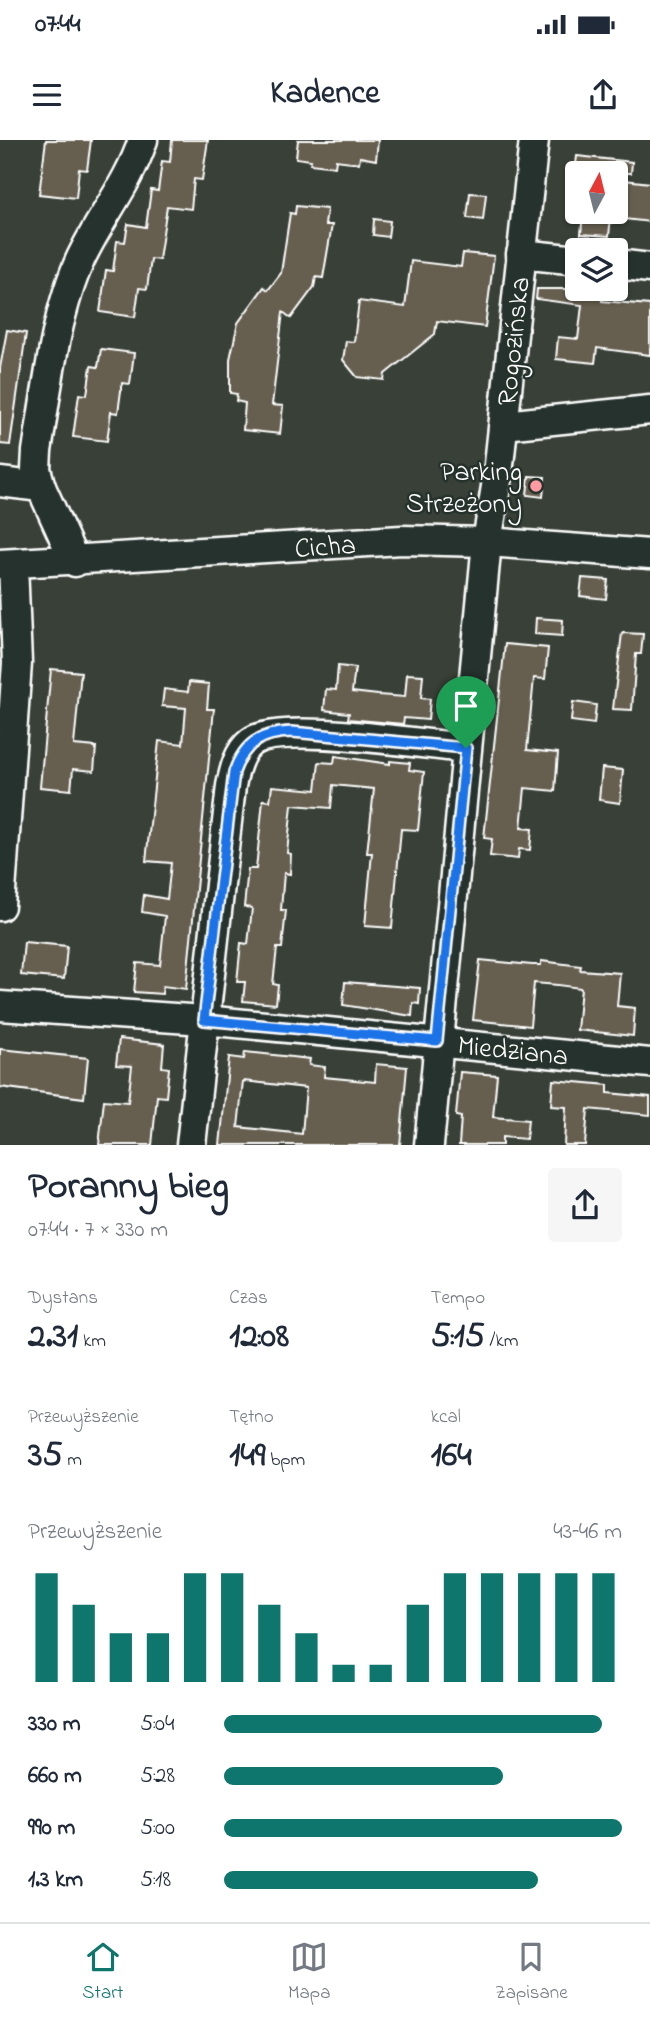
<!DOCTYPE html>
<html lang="pl">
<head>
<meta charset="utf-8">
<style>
  :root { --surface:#fff; --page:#f6f6f7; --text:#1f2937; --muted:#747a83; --line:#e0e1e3; --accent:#0f766e }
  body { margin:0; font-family:"Indie Flower",sans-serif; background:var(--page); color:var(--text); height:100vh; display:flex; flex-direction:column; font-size:26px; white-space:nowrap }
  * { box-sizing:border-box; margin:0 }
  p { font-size:23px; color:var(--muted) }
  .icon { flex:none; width:38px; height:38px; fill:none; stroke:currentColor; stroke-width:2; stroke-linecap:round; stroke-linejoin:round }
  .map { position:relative; height:1005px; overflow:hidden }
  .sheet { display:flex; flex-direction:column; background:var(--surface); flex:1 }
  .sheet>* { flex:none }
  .needle { width:46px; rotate:7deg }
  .fabs { position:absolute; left:565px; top:21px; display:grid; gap:14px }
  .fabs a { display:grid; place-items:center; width:63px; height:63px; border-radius:7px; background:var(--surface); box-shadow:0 2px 5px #0004; font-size:35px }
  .pin { position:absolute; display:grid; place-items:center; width:60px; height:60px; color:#fff; margin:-72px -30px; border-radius:50% 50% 50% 0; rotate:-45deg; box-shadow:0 0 7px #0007 }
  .pin .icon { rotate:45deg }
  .round { display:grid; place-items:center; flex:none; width:74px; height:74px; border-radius:7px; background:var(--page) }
  .summary { display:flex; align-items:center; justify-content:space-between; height:119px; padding:0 28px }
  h1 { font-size:38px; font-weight:800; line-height:52px }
  .metrics { display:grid; grid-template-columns:repeat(3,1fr); gap:10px; height:119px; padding:7px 28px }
  .metrics div { display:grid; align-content:center }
  .metrics b { font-size:35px; font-weight:800 }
  .metrics small { font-size:19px; font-weight:400 }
  .metrics p { font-size:19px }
  .chart { height:196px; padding:14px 28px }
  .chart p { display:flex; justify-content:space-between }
  .chart svg { width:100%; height:126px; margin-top:7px; stroke:var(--accent); stroke-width:6 }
  ul { padding:0 28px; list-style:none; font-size:23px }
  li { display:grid; grid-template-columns:112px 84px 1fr; align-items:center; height:52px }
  li i { height:18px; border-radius:9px; background:var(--accent) }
  .status { display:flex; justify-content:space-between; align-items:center; height:49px; padding:0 35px; background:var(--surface); direction:ltr }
  .status svg { height:19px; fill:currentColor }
  header { display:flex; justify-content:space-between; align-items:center; height:91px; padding:0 28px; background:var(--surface); font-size:32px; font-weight:800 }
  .tabs { display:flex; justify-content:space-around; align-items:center; height:98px; border-top:2px solid var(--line); background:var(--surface); font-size:19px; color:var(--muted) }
  .tabs a { display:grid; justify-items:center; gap:4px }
  .tabs .current { color:var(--accent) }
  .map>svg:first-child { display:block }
  .building { fill:#665e4f; stroke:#fff; stroke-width:2; fill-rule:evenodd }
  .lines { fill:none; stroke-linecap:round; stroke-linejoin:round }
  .minor-casing { stroke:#fff; stroke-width:33 }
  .minor { stroke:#26332d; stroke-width:28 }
  .route-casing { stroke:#fff; stroke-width:14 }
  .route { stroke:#1a73e8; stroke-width:9 }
  .poi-dot { fill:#ff9aa2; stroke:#26332d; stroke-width:2.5 }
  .labels { text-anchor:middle; stroke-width:5; stroke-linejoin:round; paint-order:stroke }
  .street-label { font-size:28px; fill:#fff; stroke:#26332d }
  .poi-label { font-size:28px; fill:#fff; stroke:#26332d; text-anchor:end }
</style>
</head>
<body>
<div class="status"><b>07:44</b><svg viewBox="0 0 49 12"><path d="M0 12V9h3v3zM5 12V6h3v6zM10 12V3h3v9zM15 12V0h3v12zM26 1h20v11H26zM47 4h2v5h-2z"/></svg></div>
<header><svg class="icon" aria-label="menu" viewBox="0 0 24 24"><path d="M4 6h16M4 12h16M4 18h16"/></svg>Kadence<svg class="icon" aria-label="share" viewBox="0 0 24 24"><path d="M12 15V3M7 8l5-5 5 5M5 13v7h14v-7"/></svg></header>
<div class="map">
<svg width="650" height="1005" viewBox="0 0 650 1005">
  <rect width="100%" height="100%" fill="#394037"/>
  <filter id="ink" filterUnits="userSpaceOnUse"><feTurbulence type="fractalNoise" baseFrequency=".0143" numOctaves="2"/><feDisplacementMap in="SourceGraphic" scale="14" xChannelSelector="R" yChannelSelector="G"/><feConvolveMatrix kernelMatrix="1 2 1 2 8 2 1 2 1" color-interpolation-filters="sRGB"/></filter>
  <g filter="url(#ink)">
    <g class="building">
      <path d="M46,0H91L87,30L79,29L76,58L39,54Z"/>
      <path d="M172,0H208L202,40L194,39L191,69L167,66L159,120L151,119L147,149L139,148L135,177L100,172L106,130L113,131L117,101L125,102L128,84L146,87L151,50L158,51L162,21L170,22Z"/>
      <path d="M298,0H378L376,20L360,17L359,23L336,20L335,27L310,24L311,20L296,18Z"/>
      <path d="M577,16L632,22L631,33H575Z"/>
      <path d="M616,39L650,43V82L616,78Z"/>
      <path d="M470,53L486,54L483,80L467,78Z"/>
      <path d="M296,66L327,69L325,85H332L323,138L316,137L314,147L291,178L283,172L272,265L283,266L280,294L243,290L245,263L236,261L237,254L230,253V219L238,183L264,147L268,150L281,133L290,73L295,74Z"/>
      <path d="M583,73L611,76L609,96L581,94Z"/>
      <path d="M374,79L390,81L388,97L373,95Z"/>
      <path d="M463,113L494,116L485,187L437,181L435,194L385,234L384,240L357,237L343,220L346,201L354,202L359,161L405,167L411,121L461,127Z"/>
      <path d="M537,149H604L602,161L650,165V215L597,208L595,223L556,219L558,197L578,199L582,165L536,159Z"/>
      <path d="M7,190L26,193L10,305L0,304V228Z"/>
      <path d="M101,209L134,213L130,244L122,243L118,273L111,272L107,301L73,297L79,254L87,255L91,226L98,227Z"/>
      <path d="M529,336L545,337L543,357L527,355Z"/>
      <path d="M582,438L608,440L606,459L580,456Z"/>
      <path d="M536,478L563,480L562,496L535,494Z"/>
      <path d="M622,493L643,494L641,514H636L632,570L613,569Z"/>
      <path d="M505,504L548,508L545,539L534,538L527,610L558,613L555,651L525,648L521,688L532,689L530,710L519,709L518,719L490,716L492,699L484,698Z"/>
      <path d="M338,526L355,528L352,552L378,555L405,557L407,534L423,535L421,558L430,559L428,580L404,578L403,584L348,579L349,573L324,570L326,549L336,550Z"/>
      <path d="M51,529L81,532L74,605L96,607L94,631L73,629L71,650L40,647Z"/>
      <path d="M189,542L209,544L207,569H214L186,849L163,846L162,854L134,852L137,823L160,825L165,776L142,772L144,755L167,759L171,723L146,721L159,601L183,604L186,568L162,566L164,549L188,552Z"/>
      <path d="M573,562L596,565L594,584L571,581Z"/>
      <path d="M335,616L390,624V621L410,623L409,630L424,632L418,690L401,689L392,788L365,786L372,713H367L374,649L333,645L331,668L292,665L287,713L291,714L290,734L284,733L281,770H286L282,808H277L273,844L278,845L276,864L243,861L245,842H237L241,803L248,804L252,768L244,767L248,729H256L263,660L270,661L272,646L316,650L319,622L334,623Z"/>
      <path d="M602,628L623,630L620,663L599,660Z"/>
      <path d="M24,802L67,806L64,839L21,835Z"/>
      <path d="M480,820L532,825H541V821L581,826L580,830L620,833L617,866L635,868L633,896L577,890L581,848L558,845L534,843L530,886L473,880Z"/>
      <path d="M345,842L420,848L419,864L413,863L412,876L343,865Z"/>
      <path d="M119,899L164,904L162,927L169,928L166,957L157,956L152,1005H99L104,960L128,962L132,926L116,925Z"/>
      <path d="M0,909L88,918L84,958L0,947Z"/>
      <path d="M245,912L310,919L309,925L325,927L324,937L375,942L376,924L407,927L400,1005H220L229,917L244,919ZM243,941L306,948L302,994L238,987Z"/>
      <path d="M460,932L497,935L493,977L528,980L526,999L502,997V1005H459L461,977L456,976Z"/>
      <path d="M553,940L608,945V953L650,957V975L588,969L585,1005H564L566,967L551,966Z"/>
    </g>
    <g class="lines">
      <g class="minor-casing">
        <g id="minor">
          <path d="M521,114L578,120"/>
          <path d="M616,124L650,128"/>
          <path d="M504,285L650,270"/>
          <path d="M0,342L41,347L75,422"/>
          <path d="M41,347L36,329L37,311C47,250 55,174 81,118C100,78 129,43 143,0"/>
          <path d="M0,424L402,400L487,402L650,414"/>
          <path d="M0,766L17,523L13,424"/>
          <path d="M0,866L204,880L650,923"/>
          <path d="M191,1005L231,646C234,631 238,612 251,602C278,581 426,605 466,608"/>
          <path d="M429,1005L487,402L498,334L534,0"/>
        </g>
      </g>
      <use href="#minor" class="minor"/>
    </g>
  </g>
  <g class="lines" filter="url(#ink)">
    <g class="route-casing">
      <path id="route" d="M292,592L466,608L437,901L204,880L234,632C245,602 261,593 292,592Z"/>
    </g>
    <use href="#route" class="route"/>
  </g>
  <circle class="poi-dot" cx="536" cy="346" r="7"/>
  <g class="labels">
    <g class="street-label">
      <text transform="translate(512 201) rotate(-84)" y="10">Rogozińska</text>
      <text transform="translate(325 405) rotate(-4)" y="10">Cicha</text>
      <text transform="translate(513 909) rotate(6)" y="10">Miedziana</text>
    </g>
    <g class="poi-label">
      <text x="522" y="340">Parking<tspan x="522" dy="32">Strzeżony</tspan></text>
    </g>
  </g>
</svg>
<div class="fabs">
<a><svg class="needle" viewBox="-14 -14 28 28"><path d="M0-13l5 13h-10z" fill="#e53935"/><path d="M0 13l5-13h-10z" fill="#747a83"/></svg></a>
<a><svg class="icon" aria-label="layers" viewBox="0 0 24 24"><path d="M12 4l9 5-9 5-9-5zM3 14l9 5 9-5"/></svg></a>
</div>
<div class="pin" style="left:466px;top:608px;background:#1e9e55"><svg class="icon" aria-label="arrive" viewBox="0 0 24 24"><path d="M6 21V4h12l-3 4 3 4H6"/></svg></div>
</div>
<section class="sheet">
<div class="summary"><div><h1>Poranny bieg</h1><p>07:44 · 7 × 330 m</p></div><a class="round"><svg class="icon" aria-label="share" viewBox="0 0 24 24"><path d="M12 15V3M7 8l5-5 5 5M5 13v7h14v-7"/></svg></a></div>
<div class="metrics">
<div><p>Dystans</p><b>2.31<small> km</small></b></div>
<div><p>Czas</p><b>12:08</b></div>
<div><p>Tempo</p><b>5:15<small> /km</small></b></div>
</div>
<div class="metrics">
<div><p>Przewyższenie</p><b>35<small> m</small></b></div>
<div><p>Tętno</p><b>149<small> bpm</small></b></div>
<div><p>kcal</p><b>164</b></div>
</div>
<div class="chart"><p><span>Przewyższenie</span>43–46 m</p>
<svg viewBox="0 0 160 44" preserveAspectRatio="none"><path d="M5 44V6M15 44V17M25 44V27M35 44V27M45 44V6M55 44V6M65 44V17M75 44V27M85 44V38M95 44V38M105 44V17M115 44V6M125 44V6M135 44V6M145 44V6M155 44V6"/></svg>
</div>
<ul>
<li><b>330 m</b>5:04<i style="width:95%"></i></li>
<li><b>660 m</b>5:28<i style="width:70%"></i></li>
<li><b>990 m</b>5:00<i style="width:100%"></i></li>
<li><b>1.3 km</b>5:18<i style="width:79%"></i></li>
</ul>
</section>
<nav class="tabs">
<a class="current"><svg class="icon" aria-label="home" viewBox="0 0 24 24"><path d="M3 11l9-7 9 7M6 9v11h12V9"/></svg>Start</a>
<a><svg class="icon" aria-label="map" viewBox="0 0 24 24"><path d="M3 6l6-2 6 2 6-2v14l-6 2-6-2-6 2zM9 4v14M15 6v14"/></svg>Mapa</a>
<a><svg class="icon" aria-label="saved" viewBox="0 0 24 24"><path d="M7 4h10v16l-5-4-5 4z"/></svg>Zapisane</a>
</nav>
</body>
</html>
